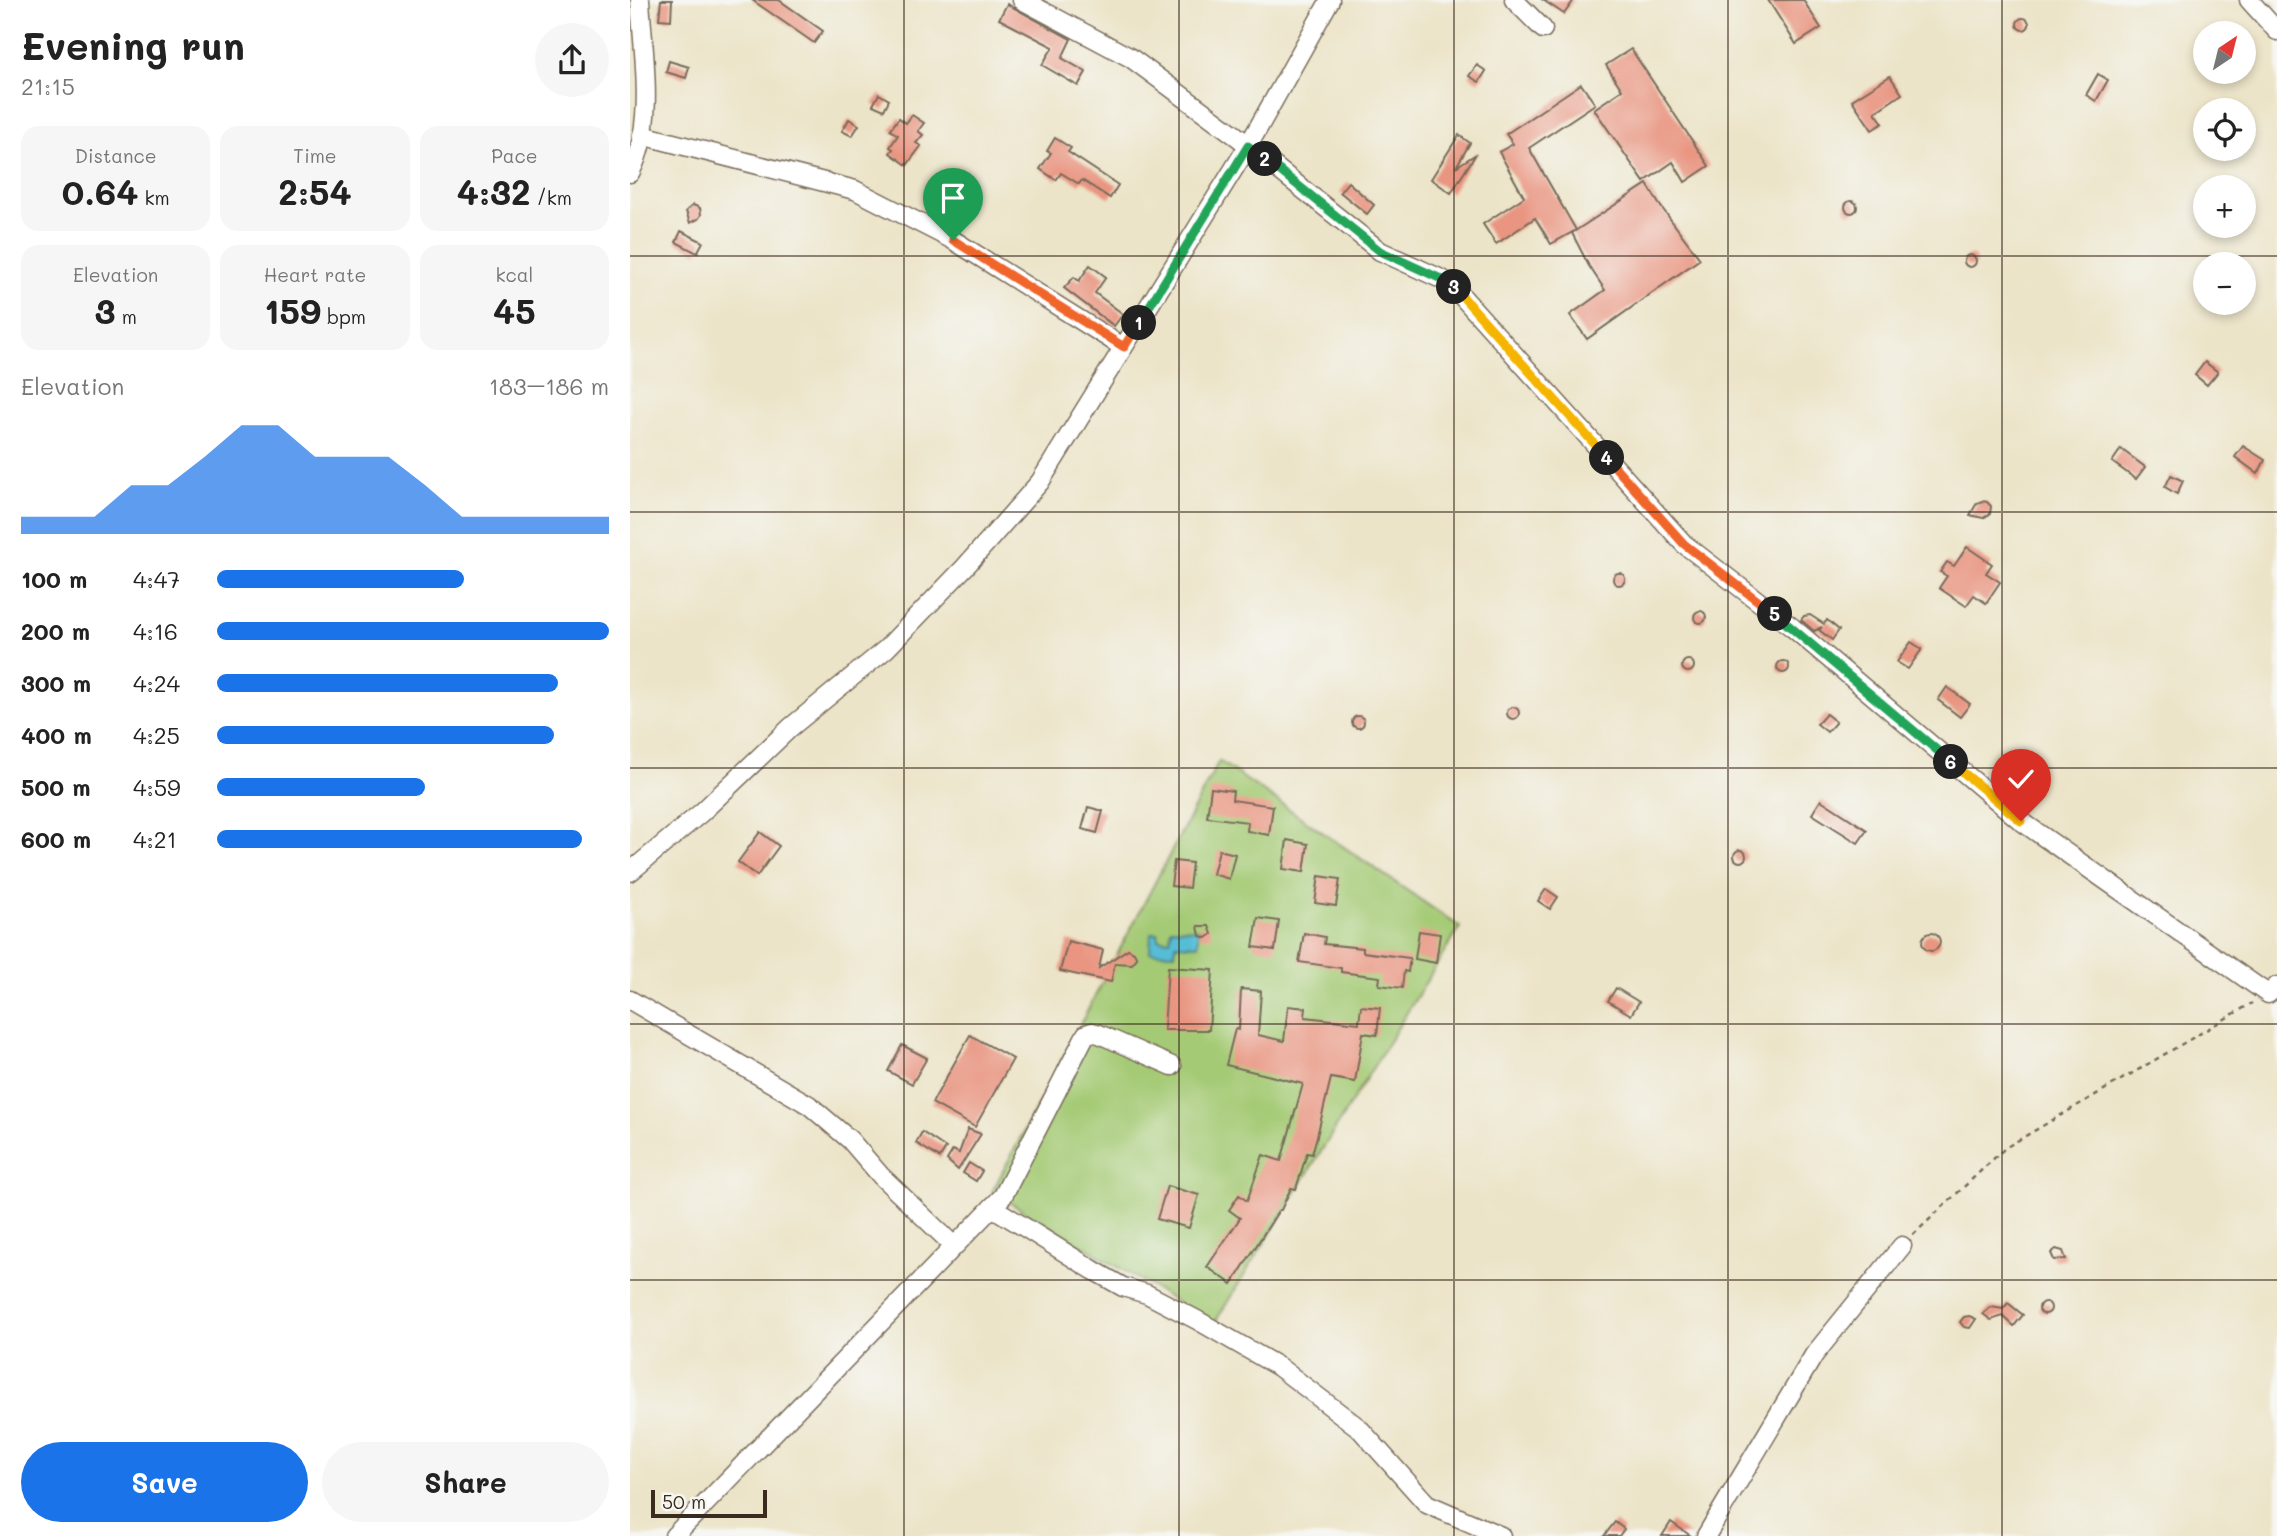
<!DOCTYPE html>
<html lang="en">
<head>
<meta charset="utf-8">
<style>
  :root { --surface:#fff; --page:#f6f6f6; --text:#222; --muted:#767676; --accent:#1a73e8 }
  body { margin:0; font-family:Mali,sans-serif; background:var(--page); color:var(--text); height:100vh; display:flex; flex-direction:column; font-size:26px; white-space:nowrap }
  * { box-sizing:border-box; margin:0 }
  p { font-size:23px; color:var(--muted) }
  .icon { flex:none; width:38px; height:38px; fill:none; stroke:currentColor; stroke-width:2; stroke-linecap:round; stroke-linejoin:round }
  .map { position:relative; flex:1; overflow:hidden }
  .panel { display:flex; flex-direction:column; background:var(--surface); width:630px }
  .panel>* { flex:none }
  .needle { width:46px; rotate:35deg }
  .fabs { position:absolute; left:1563px; top:21px; display:grid; gap:14px }
  .fabs a { display:grid; place-items:center; width:63px; height:63px; border-radius:50%; background:var(--surface); box-shadow:0 4px 10px #0003; font-size:35px }
  .scale { position:absolute; left:21px; bottom:18px; width:116px; box-sizing:border-box; padding-left:7px; border:4px solid #3b2a1e; border-top:0; font-size:19px; line-height:24px; white-space:nowrap; color:#3b2a1e; -webkit-text-stroke:5px #f6f6f2; paint-order:stroke }
  .pin { position:absolute; display:grid; place-items:center; width:60px; height:60px; color:#fff; margin:-72px -30px; border-radius:50% 50% 50% 0; rotate:-45deg; box-shadow:0 0 7px #0007 }
  .pin .icon { rotate:45deg }
  .km { position:absolute; width:35px; height:35px; margin:-18px; border-radius:50%; background:#222; color:#fff; font-size:19px; line-height:35px; text-align:center }
  .round { display:grid; place-items:center; flex:none; width:74px; height:74px; border-radius:37px; background:var(--page) }
  .head { display:flex; align-items:center; justify-content:space-between; height:119px; padding:0 21px }
  h1 { font-size:38px; font-weight:800; line-height:52px }
  .figures { display:grid; grid-template-columns:repeat(3,1fr); gap:10px; height:119px; padding:7px 21px }
  .figures div { display:grid; align-content:center; border-radius:18px; background:var(--page); text-align:center }
  .figures b { font-size:35px; font-weight:800 }
  .figures small { font-size:19px; font-weight:400 }
  .figures p { font-size:19px }
  .chart { height:196px; padding:14px 21px }
  .chart p { display:flex; justify-content:space-between }
  .chart svg { width:100%; height:126px; margin-top:7px; fill:var(--accent); opacity:.7 }
  .button { display:flex; gap:14px; margin-top:auto; padding:14px 21px }
  .button a { flex:1; height:80px; border-radius:42px; background:var(--accent); color:#fff; font-size:28px; font-weight:800; line-height:80px; text-align:center }
  .button a+a { background:var(--page); color:var(--text) }
  ul { padding:0 21px; list-style:none; font-size:23px }
  li { display:grid; grid-template-columns:112px 84px 1fr; align-items:center; height:52px }
  li i { height:18px; border-radius:9px; background:var(--accent) }
  main { display:flex; flex:1; min-height:0 }
  .map>svg:first-child { display:block }
  .green { fill:#a4ca74; stroke:#707a49; stroke-width:2 }
  .water { fill:#57bdd5; stroke:#49747a; stroke-width:2 }
  .building { fill:#e99581 }
  .lines { fill:none; stroke-linecap:round; stroke-linejoin:round }
  .minor-casing { stroke:#796b5a; stroke-width:21 }
  .path { stroke:#796b5a; stroke-width:2.5; stroke-dasharray:5 5; stroke-linecap:butt }
  .minor { stroke:#fff; stroke-width:18 }
  .split-1-casing { stroke:#fff; stroke-width:14 }
  .split-2-casing { stroke:#fff; stroke-width:14 }
  .split-3-casing { stroke:#fff; stroke-width:14 }
  .split-4-casing { stroke:#fff; stroke-width:14 }
  .split-5-casing { stroke:#fff; stroke-width:14 }
  .split-6-casing { stroke:#fff; stroke-width:14 }
  .split-7-casing { stroke:#fff; stroke-width:14 }
  .split-1 { stroke:#f0652b; stroke-width:9 }
  .split-2 { stroke:#22a559; stroke-width:9 }
  .split-3 { stroke:#22a559; stroke-width:9 }
  .split-4 { stroke:#f5b400; stroke-width:9 }
  .split-5 { stroke:#f0652b; stroke-width:9 }
  .split-6 { stroke:#22a559; stroke-width:9 }
  .split-7 { stroke:#f5b400; stroke-width:9 }
  .grid { fill:none; stroke:#3b2a1e; stroke-width:2; stroke-opacity:0.55 }
</style>
</head>
<body>
<main>
<section class="panel">
<div class="head"><div><h1>Evening run</h1><p>21:15</p></div><a class="round"><svg class="icon" aria-label="share" viewBox="0 0 24 24"><path d="M12 15V3M7 8l5-5 5 5M5 13v7h14v-7"/></svg></a></div>
<div class="figures">
<div><p>Distance</p><b>0.64<small> km</small></b></div>
<div><p>Time</p><b>2:54</b></div>
<div><p>Pace</p><b>4:32<small> /km</small></b></div>
</div>
<div class="figures">
<div><p>Elevation</p><b>3<small> m</small></b></div>
<div><p>Heart rate</p><b>159<small> bpm</small></b></div>
<div><p>kcal</p><b>45</b></div>
</div>
<div class="chart"><p><span>Elevation</span>183–186 m</p>
<svg viewBox="0 0 160 44" preserveAspectRatio="none"><path d="M0 44V38L10 38L20 38L30 27L40 27L50 17L60 6L70 6L80 17L90 17L100 17L110 27L120 38L130 38L140 38L150 38L160 38V44z"/></svg>
</div>
<ul>
<li><b>100 m</b>4:47<i style="width:63%"></i></li>
<li><b>200 m</b>4:16<i style="width:100%"></i></li>
<li><b>300 m</b>4:24<i style="width:87%"></i></li>
<li><b>400 m</b>4:25<i style="width:86%"></i></li>
<li><b>500 m</b>4:59<i style="width:53%"></i></li>
<li><b>600 m</b>4:21<i style="width:93%"></i></li>
</ul>
<div class="button"><a>Save</a><a>Share</a></div>
</section>
<div class="map">
<svg width="1647" height="1536" viewBox="0 0 1647 1536">
  <rect width="100%" height="100%" fill="#f6f6f2"/>
  <filter id="ink" filterUnits="userSpaceOnUse"><feTurbulence type="fractalNoise" baseFrequency=".0143" numOctaves="2"/><feDisplacementMap in="SourceGraphic" scale="14" xChannelSelector="R" yChannelSelector="G"/><feConvolveMatrix kernelMatrix="1 2 1 2 8 2 1 2 1" color-interpolation-filters="sRGB"/></filter>
  <filter id="wash" filterUnits="userSpaceOnUse"><feTurbulence type="fractalNoise" baseFrequency=".00686" numOctaves="4" result="noise"/><feDisplacementMap in="SourceGraphic" scale="28" xChannelSelector="R" yChannelSelector="G"/><feGaussianBlur stdDeviation="1.57" result="paint"/><feColorMatrix in="noise" values="0 0 0 0 0 0 0 0 0 0 0 0 0 0 0 0 0 1.4 0 .05"/><feComposite in="paint" operator="in"/></filter>
  <g filter="url(#wash)">
    <rect width="100%" height="100%" fill="#ece4c8"/>
    <path class="green" d="M589,761L830,927L584,1324L362,1192Z"/>
    <path class="water" d="M541,928L568,929V945L546,944L545,953L520,952L521,933H528L529,939L540,940Z"/>
    <g id="blocks">
      <g class="building">
        <path d="M31,0H42L41,20L29,19Z"/>
        <path d="M122,0H149L193,31L184,43Z"/>
        <path d="M913,0H944L934,14Z"/>
        <path d="M1138,0H1173L1191,28L1166,44Z"/>
        <path d="M377,4L441,39L432,58L456,72L448,86L412,65L423,47L369,19Z"/>
        <circle cx="1393" cy="24" r="6"/>
        <path d="M1001,49L1079,166L1055,182L1043,162L1014,182L964,109L992,90L976,65Z"/>
        <path d="M39,61L59,67L56,78L36,72Z"/>
        <path d="M847,65L856,71L849,82L839,76Z"/>
        <path d="M1468,74L1478,80L1466,101L1456,95Z"/>
        <path d="M1260,76L1272,94L1245,112L1253,123L1242,130L1222,100Z"/>
        <path d="M951,84L965,104L899,148L946,230L921,244L905,218L866,244L853,224L894,197L869,152L883,144L876,134Z"/>
        <path d="M249,94L259,100L254,110L243,105Z"/>
        <path d="M282,115L294,123L288,131L293,135L286,143L291,146L277,165L260,153L263,149L260,147L268,135L260,130L269,118L276,123Z"/>
        <path d="M219,119L229,125L222,136L212,131Z"/>
        <path d="M829,135L840,143L826,167L846,154L821,193L801,179Z"/>
        <path d="M425,138L441,148L438,152L488,185L480,198L452,180L449,184L431,173L426,180L410,169L421,153L417,151Z"/>
        <path d="M718,182L744,205L737,214L710,192Z"/>
        <path d="M1017,184L1029,204L1070,259L957,339L940,315L975,290L959,266L942,233Z"/>
        <circle cx="1221" cy="207" r="6"/>
        <path d="M63,205L70,208L71,215L68,219L60,223L56,211Z"/>
        <path d="M51,231L73,242L67,253L46,242Z"/>
        <circle cx="1340" cy="261" r="6"/>
        <path d="M460,265L476,277L465,293L493,314L484,326L434,288L444,277L449,281Z"/>
        <path d="M1575,362L1588,372L1577,385L1565,375Z"/>
        <path d="M1613,446L1635,460L1628,474L1605,457Z"/>
        <path d="M1491,449L1515,467L1506,479L1482,462Z"/>
        <path d="M1541,475L1553,481L1547,494L1535,487Z"/>
        <path d="M1352,501L1357,502L1361,506L1360,514L1353,518L1340,515L1347,503Z"/>
        <path d="M1337,547L1362,564L1356,573L1370,582L1356,603L1344,595L1336,606L1309,588L1317,576L1310,572L1317,562L1324,566Z"/>
        <circle cx="989" cy="579" r="6"/>
        <circle cx="1070" cy="617" r="6"/>
        <path d="M1180,615L1194,624L1197,620L1209,630L1202,640L1189,630L1192,627L1184,631L1171,620L1174,616Z"/>
        <path d="M1281,642L1292,649L1278,669L1267,662Z"/>
        <circle cx="1058" cy="666" r="6"/>
        <circle cx="1153" cy="667" r="6"/>
        <path d="M1317,687L1340,704L1330,717L1308,700Z"/>
        <circle cx="883" cy="713" r="6"/>
        <path d="M1196,714L1206,722L1197,732L1187,724Z"/>
        <circle cx="728" cy="722" r="6"/>
        <path d="M581,788L603,791L602,800L643,806L639,835L617,831L618,822L577,817Z"/>
        <path d="M1191,800L1237,830L1228,843L1182,814Z"/>
        <path d="M458,807L473,811L467,833L452,829Z"/>
        <path d="M130,832L149,846L127,876L108,862Z"/>
        <path d="M657,840L678,844L674,872L653,869Z"/>
        <circle cx="1110" cy="856" r="6"/>
        <path d="M589,850L605,854L599,879L583,874Z"/>
        <path d="M544,861L562,863L559,888L541,886Z"/>
        <path d="M689,876L710,879L706,906L685,903Z"/>
        <path d="M916,889L928,897L920,909L908,901Z"/>
        <path d="M628,918L649,921L645,950L623,947Z"/>
        <path d="M568,926H579L582,934L577,938L570,936Z"/>
        <path d="M789,931L810,934L806,963L785,959Z"/>
        <path d="M674,933L695,937L694,944L733,948V952L780,958L778,972L774,971L772,988L749,985L750,977L711,972V968L669,962Z"/>
        <circle cx="1301" cy="942" r="9"/>
        <path d="M438,941L473,950L469,968L498,949L504,952L507,958L502,964L485,963L481,982L430,971Z"/>
        <path d="M538,967L583,970L579,1030H534Z"/>
        <path d="M986,988L1009,1002L1001,1015L978,1001Z"/>
        <path d="M611,989L631,991L628,1035L654,1041L658,1006L676,1008L675,1017L729,1023L731,1006L750,1008L747,1035L733,1033L725,1082L701,1078L687,1136L682,1154L677,1153L666,1189L661,1188L651,1210H649L602,1284L577,1267L610,1218L599,1210L609,1195L617,1201L633,1155L651,1161L673,1084L596,1065L605,1029L609,1030Z"/>
        <path d="M340,1035L383,1059L345,1127L302,1103Z"/>
        <path d="M272,1045L297,1058L282,1084L258,1071Z"/>
        <path d="M338,1129L351,1134L328,1170L317,1160L323,1150L329,1153Z"/>
        <path d="M292,1132L316,1148L310,1158L286,1143Z"/>
        <path d="M339,1163L352,1171L346,1181L333,1173Z"/>
        <path d="M537,1186L569,1195L559,1228L527,1219Z"/>
        <path d="M1426,1249L1433,1251L1436,1259L1424,1260L1421,1253Z"/>
        <circle cx="1415" cy="1308" r="6"/>
        <path d="M1378,1303L1393,1315L1384,1326L1373,1316L1361,1320L1353,1314L1361,1307L1373,1309Z"/>
        <path d="M1339,1316L1346,1319L1340,1328L1334,1327L1330,1322L1334,1317Z"/>
        <path d="M985,1522L994,1529L989,1536H974Z"/>
        <path d="M1041,1522L1061,1536H1032Z"/>
      </g>
    </g>
  </g>
  <g filter="url(#ink)">
    <use href="#blocks" fill-opacity="0" stroke="#796b5a" stroke-width="2"/>
    <g class="lines">
      <g class="minor-casing">
        <g id="minor">
          <path d="M392,0L501,58L609,138L750,251L820,283L1054,544L1163,628L1391,821L1638,994L1647,986"/>
          <path d="M884,0L913,29"/>
          <path d="M1619,0L1647,31"/>
          <path d="M12,135L225,190L323,240L493,347"/>
          <path d="M0,173C26,124 13,54 10,0"/>
          <path d="M0,872L72,812L161,727L256,649L335,567L410,482L618,146L700,0"/>
          <path d="M0,1000L179,1105L220,1140L251,1176L324,1246"/>
          <path d="M362,1207L463,1270L493,1287L517,1294L567,1320L649,1367L729,1428L797,1504L871,1536"/>
          <path d="M44,1536L373,1196L456,1034L462,1032L469,1034L542,1066"/>
          <path d="M1076,1536L1184,1355L1272,1246"/>
        </g>
      </g>
      <path class="path" d="M1283,1235L1375,1148L1622,1003"/>
      <use href="#minor" class="minor"/>
    </g>
  </g>
  <g class="lines" filter="url(#ink)">
    <g class="split-1-casing">
      <path id="split-1" d="M323,240L494,347L509,323"/>
    </g>
    <g class="split-2-casing">
      <path id="split-2" d="M509,323L618,146L635,159"/>
    </g>
    <g class="split-3-casing">
      <path id="split-3" d="M635,159L750,251L820,283L824,287"/>
    </g>
    <g class="split-4-casing">
      <path id="split-4" d="M824,287L977,458"/>
    </g>
    <g class="split-5-casing">
      <path id="split-5" d="M977,458L1054,544L1145,614"/>
    </g>
    <g class="split-6-casing">
      <path id="split-6" d="M1145,614L1321,762"/>
    </g>
    <g class="split-7-casing">
      <path id="split-7" d="M1321,762L1391,821"/>
    </g>
    <use href="#split-1" class="split-1"/>
    <use href="#split-2" class="split-2"/>
    <use href="#split-3" class="split-3"/>
    <use href="#split-4" class="split-4"/>
    <use href="#split-5" class="split-5"/>
    <use href="#split-6" class="split-6"/>
    <use href="#split-7" class="split-7"/>
  </g>
  <path class="grid" d="M274,0V1536M549,0V1536M824,0V1536M1098,0V1536M1372,0V1536M0,256H1647M0,512H1647M0,768H1647M0,1024H1647M0,1280H1647"/>
</svg>
<div class="fabs">
<a><svg class="needle" viewBox="-14 -14 28 28"><path d="M0-13l5 13h-10z" fill="#e53935"/><path d="M0 13l5-13h-10z" fill="#767676"/></svg></a>
<a><svg class="icon" aria-label="locate" viewBox="0 0 24 24"><circle cx="12" cy="12" r="6"/><path d="M12 2v4M12 18v4M2 12h4M18 12h4"/></svg></a>
<a>+</a>
<a>−</a>
</div>
<div class="scale">50 m</div>
<div class="pin" style="left:323px;top:240px;background:#1e9e55"><svg class="icon" aria-label="arrive" viewBox="0 0 24 24"><path d="M6 21V4h12l-3 4 3 4H6"/></svg></div>
<div class="pin" style="left:1391px;top:821px;background:#d93025"><svg class="icon" aria-label="check" viewBox="0 0 24 24"><path d="M5 12l5 5 9-10"/></svg></div>
<b class="km" style="left:509px;top:323px">1</b>
<b class="km" style="left:635px;top:159px">2</b>
<b class="km" style="left:824px;top:287px">3</b>
<b class="km" style="left:977px;top:458px">4</b>
<b class="km" style="left:1145px;top:614px">5</b>
<b class="km" style="left:1321px;top:762px">6</b>
</div>
</main>
</body>
</html>
